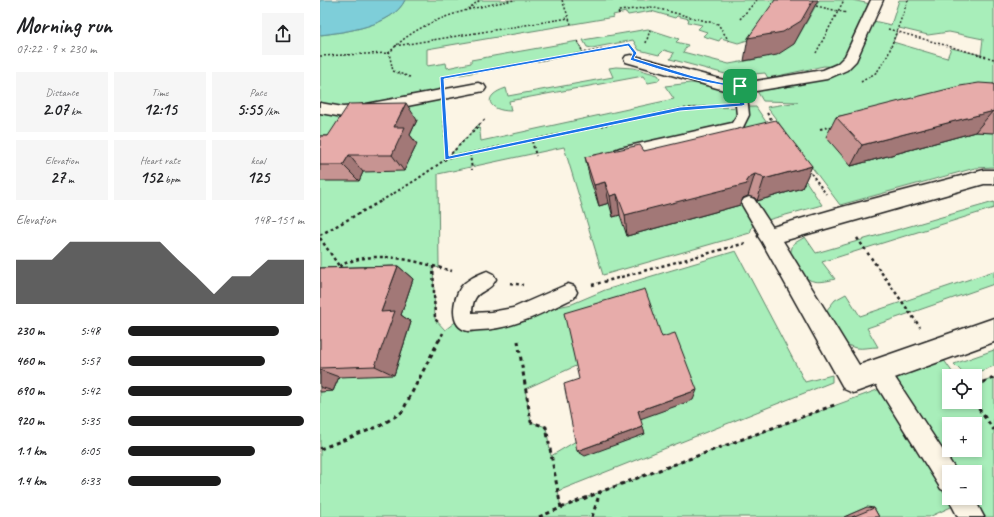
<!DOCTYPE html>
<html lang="en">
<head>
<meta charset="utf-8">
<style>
  :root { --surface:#fff; --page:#f6f6f6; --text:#202124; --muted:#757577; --accent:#1c1c1c }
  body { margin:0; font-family:Caveat,sans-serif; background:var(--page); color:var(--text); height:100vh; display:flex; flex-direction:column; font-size:15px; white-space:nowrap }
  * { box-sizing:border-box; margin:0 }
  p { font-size:13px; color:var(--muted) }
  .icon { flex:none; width:22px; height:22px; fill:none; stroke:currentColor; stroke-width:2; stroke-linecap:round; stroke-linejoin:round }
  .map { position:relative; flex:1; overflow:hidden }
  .details { display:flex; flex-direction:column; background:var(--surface); width:320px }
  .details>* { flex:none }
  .controls { position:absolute; left:622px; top:369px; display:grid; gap:8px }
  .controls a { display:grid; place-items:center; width:40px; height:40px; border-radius:0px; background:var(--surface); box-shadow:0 2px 6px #0003; font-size:20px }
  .pin { position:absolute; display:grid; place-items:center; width:34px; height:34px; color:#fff; margin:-17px; border-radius:8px; box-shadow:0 2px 6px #0006 }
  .round { display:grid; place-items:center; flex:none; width:42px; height:42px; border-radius:0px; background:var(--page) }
  .overview { display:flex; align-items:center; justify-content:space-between; height:68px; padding:0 16px }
  h1 { font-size:22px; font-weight:800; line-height:30px }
  .figures { display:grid; grid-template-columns:repeat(3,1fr); gap:6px; height:68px; padding:4px 16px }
  .figures div { display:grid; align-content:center; border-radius:0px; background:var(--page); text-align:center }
  .figures b { font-size:17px; font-weight:800 }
  .figures small { font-size:11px; font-weight:400 }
  .figures p { font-size:11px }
  .chart { height:112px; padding:8px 16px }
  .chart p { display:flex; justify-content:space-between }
  .chart svg { width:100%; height:72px; margin-top:4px; fill:var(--accent); opacity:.7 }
  ul { padding:0 16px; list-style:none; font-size:13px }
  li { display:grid; grid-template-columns:64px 48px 1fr; align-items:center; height:30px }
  li i { height:10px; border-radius:5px; background:var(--accent) }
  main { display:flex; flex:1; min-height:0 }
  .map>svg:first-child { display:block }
  .green { fill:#a8eeba; stroke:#62856b; fill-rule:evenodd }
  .water { fill:#7eced9; stroke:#57878d }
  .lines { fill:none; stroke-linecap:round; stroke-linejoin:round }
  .lane-casing { stroke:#1c1c1c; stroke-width:3 }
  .street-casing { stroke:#1c1c1c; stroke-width:3 }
  .path-far3 { stroke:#1c1c1c; stroke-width:1.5; stroke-dasharray:2 2; stroke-linecap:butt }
  .path-far2 { stroke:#1c1c1c; stroke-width:2; stroke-dasharray:2.5 2.5; stroke-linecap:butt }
  .path-far1 { stroke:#1c1c1c; stroke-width:2.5; stroke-dasharray:3 3; stroke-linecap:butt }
  .path { stroke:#1c1c1c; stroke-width:3; stroke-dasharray:4 4; stroke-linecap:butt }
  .lane { fill:#fcf5e5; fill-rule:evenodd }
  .street { fill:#fcf5e5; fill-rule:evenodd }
  .wall { fill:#c79492; stroke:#1c1c1c }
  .shaded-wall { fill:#a27877; stroke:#1c1c1c }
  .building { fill:#e7acaa; stroke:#1c1c1c }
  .route { fill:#1a73e8; stroke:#fff; fill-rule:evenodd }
</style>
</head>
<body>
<main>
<section class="details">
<div class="overview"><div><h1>Morning run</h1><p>07:22 · 9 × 230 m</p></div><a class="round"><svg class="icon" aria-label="share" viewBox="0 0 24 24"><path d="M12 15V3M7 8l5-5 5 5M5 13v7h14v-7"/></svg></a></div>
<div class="figures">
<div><p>Distance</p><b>2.07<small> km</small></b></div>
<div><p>Time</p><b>12:15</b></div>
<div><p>Pace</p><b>5:55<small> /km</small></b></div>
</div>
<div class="figures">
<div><p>Elevation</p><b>27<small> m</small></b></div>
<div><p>Heart rate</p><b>152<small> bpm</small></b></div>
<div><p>kcal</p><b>125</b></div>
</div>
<div class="chart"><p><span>Elevation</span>148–151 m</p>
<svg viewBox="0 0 160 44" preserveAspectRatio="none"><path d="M0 44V17L10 17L20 17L30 6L40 6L50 6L60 6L70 6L80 6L90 17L100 27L110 38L120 27L130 27L140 17L150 17L160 17V44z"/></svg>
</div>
<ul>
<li><b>230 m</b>5:48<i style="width:86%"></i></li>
<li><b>460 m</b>5:57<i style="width:78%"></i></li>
<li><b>690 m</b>5:42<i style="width:93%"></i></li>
<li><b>920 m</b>5:35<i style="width:100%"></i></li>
<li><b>1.1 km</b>6:05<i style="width:72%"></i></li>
<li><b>1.4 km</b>6:33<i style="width:53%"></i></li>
</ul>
</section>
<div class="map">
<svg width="674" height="517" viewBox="0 0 674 517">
  <rect width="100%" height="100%" fill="#fcf5e5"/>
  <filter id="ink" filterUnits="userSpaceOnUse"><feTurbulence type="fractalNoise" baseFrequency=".025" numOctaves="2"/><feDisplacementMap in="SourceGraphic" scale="8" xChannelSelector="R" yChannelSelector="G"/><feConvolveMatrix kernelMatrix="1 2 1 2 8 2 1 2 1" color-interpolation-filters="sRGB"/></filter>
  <g filter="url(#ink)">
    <g class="green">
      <path d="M85,0H465L441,36L418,43L401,38L399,41L383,36L387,32L378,29L382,25L368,22L369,19L357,16L355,18L331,11L308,15L306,12L293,15L294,17L107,49V66L126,63L127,68L151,63V60L258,41L263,53L122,78L127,158L159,124L161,141L354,99L345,86L371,83L429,92L433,102L369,108L436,107L502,205L433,224L430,233L283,275L244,147L118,174L119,268L113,266L115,319L125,330L143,316L171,321L252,304L285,290L416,251L485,382L512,375V382L238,491L241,508L280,492L568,386L559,371L617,350L635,376H629V402H655V385L674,378V517H652L642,502L609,517H552L547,507L524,517H0V392L13,391L19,377L0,305V35C25,32 73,26 85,0ZM260,364L261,438L231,456L226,427L211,422L205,389ZM629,424H655V450H629ZM629,472H655V498H629Z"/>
      <path d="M499,0H532L555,5L549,20L571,25L579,0H674V107L531,166L654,132L674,133V167L655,168L520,205L447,107L478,102L443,101L437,91L480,85L516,75L521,67L504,66L448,78L445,73L422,75H409L350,59L354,53L344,50L339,55L319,50L313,40L272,48L267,47L263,40L328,29L359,39L356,42L368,45L363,52L409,64L437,59L474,44ZM579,28L608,35L629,32L663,39L661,55L631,48L627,58L573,42Z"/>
      <path d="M296,67L314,68L338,75L340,78L338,81L328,83L323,76L189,101L191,111C168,111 161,96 186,88L188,96L293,77L289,68Z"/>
      <path d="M674,202V208L502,262L515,279C487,287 482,277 470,254L473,244L485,237L496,253Z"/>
      <path d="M674,271V284L547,328L558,347C551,347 543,349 536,348C519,344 508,327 506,311L515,300L526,294L540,316Z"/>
      <path d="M674,350V366L650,375L641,371L634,364Z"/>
    </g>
    <path class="water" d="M0,0H85C73,26 25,32 0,35Z"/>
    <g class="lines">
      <g class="lane-casing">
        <g id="lane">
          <path d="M420,82L424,83L426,86L429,115L422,129L300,158L295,156L293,153L295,150L300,148L412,123L417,115L414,86L416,83Z"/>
          <path d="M429,197L434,199L455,231L457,236L455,241L449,243L443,241L421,203L424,199Z"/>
          <path d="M167,271L173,274L176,279C168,296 153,286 152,313L171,312L193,308L248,284L254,286L257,292L254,298C224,312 194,329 160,330C156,330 152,331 148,331C128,327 133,299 141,287C147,279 158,275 167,271Z"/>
          <path d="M559,361L566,364L637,472H629V493L621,489L552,378L549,371L552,364Z"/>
          <path d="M629,496V498H654L664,517H638L628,498Z"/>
        </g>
      </g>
      <g class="street-casing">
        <g id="street">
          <path d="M551,0H563L536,61L527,70L507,79L430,92L404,90L306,62L304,59L306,56L311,55L404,80L430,82L503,70L517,64L525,56Z"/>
          <path d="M158,83L164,85L166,88L164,91L36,116L23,117L0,113V103L23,107L36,106Z"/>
          <path d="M664,170H674V184H664L463,241L539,365L674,318V342L533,393L524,389L442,242L438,236L442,230L522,207Z"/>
        </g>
      </g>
      <g class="path-far3">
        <path d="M242,0L251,24"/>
        <path d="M496,6L527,13"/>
        <path d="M148,9L160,0"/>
        <path d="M299,14L298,11L331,7L398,24L409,41"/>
        <path d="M420,19L437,0"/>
        <path d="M568,29L674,59"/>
        <path d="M258,41L263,53"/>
        <path d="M326,43L330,30"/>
        <path d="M75,46L249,18"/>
        <path d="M496,53L524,0"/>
        <path d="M0,56L69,53"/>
        <path d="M170,69L291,48"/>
        <path d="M90,77L73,71L69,53C100,18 151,8 194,0"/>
        <path d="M541,82L557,72L568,55L588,0"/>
      </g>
      <g class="path-far2">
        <path d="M447,113L454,124"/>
        <path d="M124,115L127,158L360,109L396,107"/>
        <path d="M500,129L513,126"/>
        <path d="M212,141L216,156"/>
        <path d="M150,154L152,170"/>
        <path d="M488,169L506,194"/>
        <path d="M61,201L96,180L126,159L165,119"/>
      </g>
      <g class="path-far1">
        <path d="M0,235L63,200"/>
        <path d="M0,238L19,266"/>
        <path d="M537,238L600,327"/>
        <path d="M113,266L115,319L118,322"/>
        <path d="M14,269C52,246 93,261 132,271"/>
        <path d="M190,283L203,285"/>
        <path d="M272,285L426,243"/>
        <path d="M119,341L123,333"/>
      </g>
      <g class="path">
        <path d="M198,341L211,422L226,427L241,508"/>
        <path d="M655,385L674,378"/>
        <path d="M654,402L674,430"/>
        <path d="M0,449L60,426L82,412L119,340"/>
        <path d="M219,517L280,492"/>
        <path d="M272,517L280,492L517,404"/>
      </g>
      <use href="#lane" class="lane"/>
      <use href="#street" class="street"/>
    </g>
    <g class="wall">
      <path d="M674,84V133L655,132L531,166L506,137L516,117Z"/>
      <path d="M97,120L90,135L97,144L84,171L43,172L39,181H0V136H8Z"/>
      <path d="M324,151L492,166L482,188L437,201L435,198L428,196L423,198L420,205L307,236L300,215L293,217L289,203L279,206L270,179L265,157Z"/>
      <path d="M78,266L93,279L81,315L91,322L74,375L19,377L13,391L0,392V268Z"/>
      <path d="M547,507L554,508L559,517H524Z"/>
    </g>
    <g class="shaded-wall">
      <path d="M493,0H498L474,44L457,55L424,61L428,38Z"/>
      <path d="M86,103L97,120L90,135L97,144L84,171L72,155L74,127Z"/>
      <path d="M673,111L655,132L531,166L542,145Z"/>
      <path d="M29,155L43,172L39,181L23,165Z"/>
      <path d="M492,166L482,188L437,201L444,179Z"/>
      <path d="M435,174L428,196L423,198L420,205L307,236L305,215L426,181L429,177Z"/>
      <path d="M285,182L289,203L279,206L274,185Z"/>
      <path d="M297,194L300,215L293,217L290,196Z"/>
      <path d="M78,266L93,279L81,315L91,322L74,375L55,366L61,312Z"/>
      <path d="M0,370L19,377L13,391L0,387Z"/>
      <path d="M377,390L373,400L320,419L318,411Z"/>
      <path d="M323,427L325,434L265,456L257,451Z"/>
    </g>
    <g class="building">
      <path d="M455,0H493L481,21L463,32L428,38Z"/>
      <path d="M659,83L674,84V111L542,145L516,117L640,86Z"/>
      <path d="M86,103L74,127H85L72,155H29L23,165H0V136H8L29,104Z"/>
      <path d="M456,120L492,166L444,179L442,176L435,174L429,177L426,181L427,184L305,215L297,194L290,196L285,182L274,185L265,157L320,145L324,151Z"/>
      <path d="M78,266L61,312L75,311L55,366L0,368V268Z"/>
      <path d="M325,289L342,337L355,333L377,390L318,411L323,427L257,451L244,384L259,379L244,313Z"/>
      <path d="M554,508L559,517H532Z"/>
    </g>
  </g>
  <path class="route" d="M309,43L317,53L314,58L373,76L404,83L422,85L425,105L422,106L360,111L125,160L120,77ZM308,46L313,53L310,60C345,71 381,84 418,87L420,103L360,107L129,156L124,79Z"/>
</svg>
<div class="controls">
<a><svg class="icon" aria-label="locate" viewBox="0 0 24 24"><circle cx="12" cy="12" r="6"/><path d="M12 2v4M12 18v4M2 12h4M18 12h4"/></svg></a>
<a>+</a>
<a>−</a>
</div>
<div class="pin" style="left:420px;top:86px;background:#1e9e55"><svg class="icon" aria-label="arrive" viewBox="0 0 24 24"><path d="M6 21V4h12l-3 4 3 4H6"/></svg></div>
</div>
</main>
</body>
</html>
